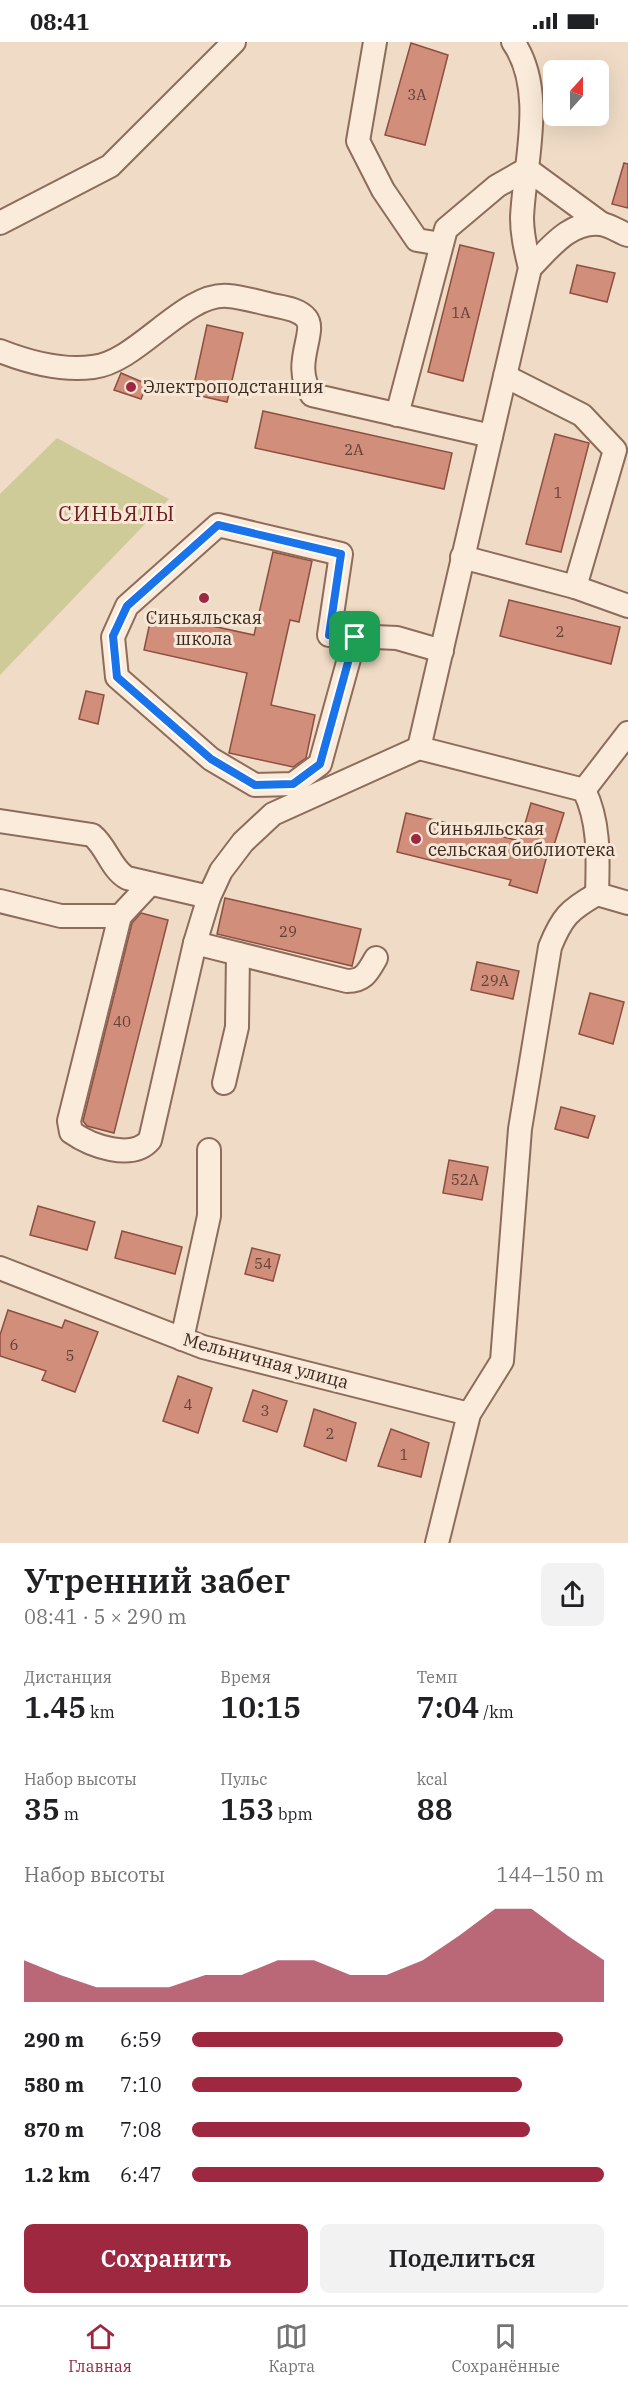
<!DOCTYPE html>
<html lang="ru">
<head>
<meta charset="utf-8">
<style>
  :root { --surface:#fff; --page:#f2f2f2; --text:#202124; --muted:#757577; --line:#e0e0e0; --accent:#9e2840 }
  body { margin:0; font-family:"IBM Plex Serif",serif; background:var(--page); color:var(--text); height:100vh; display:flex; flex-direction:column; font-size:22px; white-space:nowrap }
  * { box-sizing:border-box; margin:0 }
  p { font-size:20px; color:var(--muted) }
  .icon { flex:none; width:33px; height:33px; fill:none; stroke:currentColor; stroke-width:2; stroke-linecap:round; stroke-linejoin:round }
  .map { position:relative; height:1501px; overflow:hidden }
  .details { display:flex; flex-direction:column; background:var(--surface); flex:1 }
  .details>* { flex:none }
  .needle { width:39px; rotate:21deg }
  .tools { position:absolute; left:543px; top:18px; display:grid; gap:12px }
  .tools a { display:grid; place-items:center; width:66px; height:66px; border-radius:9px; background:var(--surface); box-shadow:0 6px 24px #0002; font-size:30px }
  .pin { position:absolute; display:grid; place-items:center; width:51px; height:51px; color:#fff; margin:-26px; border-radius:12px; box-shadow:0 3px 9px #0006 }
  .round { display:grid; place-items:center; flex:none; width:63px; height:63px; border-radius:9px; background:var(--page) }
  .head { display:flex; align-items:center; justify-content:space-between; height:102px; padding:0 24px }
  h1 { font-size:33px; font-weight:600; line-height:45px }
  .metrics { display:grid; grid-template-columns:repeat(3,1fr); gap:9px; height:102px; padding:6px 24px }
  .metrics div { display:grid; align-content:center }
  .metrics b { font-size:30px; font-weight:600 }
  .metrics small { font-size:16px; font-weight:400 }
  .metrics p { font-size:16px }
  .chart { height:168px; padding:12px 24px }
  .chart p { display:flex; justify-content:space-between }
  .chart svg { width:100%; height:108px; margin-top:6px; fill:var(--accent); opacity:.7 }
  .primary-button { display:flex; gap:12px; margin-top:auto; padding:12px 24px }
  .primary-button a { flex:1; height:69px; border-radius:9px; background:var(--accent); color:#fff; font-size:24px; font-weight:600; line-height:69px; text-align:center }
  .primary-button a+a { background:var(--page); color:var(--text) }
  ul { padding:0 24px; list-style:none; font-size:20px }
  li { display:grid; grid-template-columns:96px 72px 1fr; align-items:center; height:45px }
  li i { height:15px; border-radius:8px; background:var(--accent) }
  .status { display:flex; justify-content:space-between; align-items:center; height:42px; padding:0 30px; background:var(--surface); direction:ltr }
  .status svg { height:16px; fill:currentColor }
  .menu { display:flex; justify-content:space-around; align-items:center; height:84px; border-top:2px solid var(--line); background:var(--surface); font-size:16px; color:var(--muted) }
  .menu a { display:grid; justify-items:center; gap:3px }
  .menu .current { color:var(--accent) }
  .map>svg:first-child { display:block }
  .green { fill:#cfcb99 }
  .building { fill:#d08e7b; stroke:#8d4f40; stroke-width:1.5 }
  .lines { fill:none; stroke-linecap:round; stroke-linejoin:round }
  .minor-casing { stroke:#8d6c5b; stroke-width:26 }
  .minor { stroke:#faebda; stroke-width:22 }
  .route-casing { stroke:#fff; stroke-width:12 }
  .route { stroke:#1a73e8; stroke-width:8 }
  .poi-dot { fill:#9e2840; stroke:#f7e7d6; stroke-width:2 }
  .labels { text-anchor:middle; stroke-width:6; stroke-linejoin:round; paint-order:stroke }
  .number-label { font-size:15px; fill:#614236 }
  .poi-label { font-size:18px; fill:#3c281f; stroke:#f7e7d6; text-anchor:start }
  .street-label { font-size:18px; fill:#3c281f; stroke:#f7e7d6 }
  .quarter-label { font-size:21px; letter-spacing:1.5px; fill:#6b1e1d; stroke:#f7e7d6 }
</style>
</head>
<body>
<div class="status"><b>08:41</b><svg viewBox="0 0 49 12"><path d="M0 12V9h3v3zM5 12V6h3v6zM10 12V3h3v9zM15 12V0h3v12zM26 1h20v11H26zM47 4h2v5h-2z"/></svg></div>
<div class="map">
<svg width="628" height="1501" viewBox="0 0 628 1501">
  <rect width="100%" height="100%" fill="#f0dcc6"/>
  <path class="green" d="M57,396L169,457L0,633V452Z"/>
  <g class="building">
    <path d="M411,1L448,13L425,103L385,93Z"/>
    <path d="M624,121L628,122V166L612,162Z"/>
    <path d="M460,203L494,211L463,339L428,330Z"/>
    <path d="M577,223L615,231L607,260L570,251Z"/>
    <path d="M207,283L243,291L227,360L192,352Z"/>
    <path d="M121,331L147,342L141,357L114,348Z"/>
    <path d="M263,369L452,411L444,447L255,406Z"/>
    <path d="M555,392L589,401L561,510L526,502Z"/>
    <path d="M273,510L312,519L299,580L290,578L271,663L315,673L306,716L293,725L229,711L247,631L144,608L152,571L254,593Z"/>
    <path d="M509,558L620,585L611,622L500,594Z"/>
    <path d="M86,649L104,653L98,682L79,677Z"/>
    <path d="M531,761L564,771L554,803L550,802L537,851L509,843L511,838L397,810L406,771L520,799Z"/>
    <path d="M225,856L361,887L352,924L217,892Z"/>
    <path d="M141,871L168,878L114,1091L87,1084L83,1079L132,881Z"/>
    <path d="M477,920L519,929L513,957L471,948Z"/>
    <path d="M590,951L624,960L613,1002L579,992Z"/>
    <path d="M561,1065L595,1074L588,1096L555,1087Z"/>
    <path d="M449,1118L488,1125L482,1158L443,1151Z"/>
    <path d="M38,1164L95,1180L87,1208L30,1193Z"/>
    <path d="M122,1189L182,1205L175,1232L115,1216Z"/>
    <path d="M252,1206L280,1213L273,1239L245,1232Z"/>
    <path d="M8,1268L62,1286L65,1278L98,1290L75,1350L42,1338L46,1329L0,1314V1293Z"/>
    <path d="M178,1334L212,1346L198,1391L163,1379Z"/>
    <path d="M253,1348L287,1359L277,1390L243,1379Z"/>
    <path d="M314,1367L356,1381L346,1419L304,1404Z"/>
    <path d="M391,1387L429,1401L421,1435L378,1424Z"/>
  </g>
  <g class="lines">
    <g class="minor-casing">
      <g id="minor">
        <path d="M375,0L358,99L383,148L417,198L441,202"/>
        <path d="M0,181L110,124L234,0"/>
        <path d="M530,226C549,207 570,178 601,182C610,183 619,190 628,193"/>
        <path d="M0,309C28,320 63,329 93,325C138,320 184,250 228,254C241,255 255,259 268,262C279,265 298,266 306,276C318,290 290,323 312,353L491,394"/>
        <path d="M505,334L582,373L615,408L575,545"/>
        <path d="M397,373L446,187L497,144L527,127L602,182"/>
        <path d="M462,515L575,545L628,564"/>
        <path d="M355,595L320,722L293,742L255,743L211,717L117,635L113,595L127,564L218,483L341,512L329,593L397,596L442,609"/>
        <path d="M419,706L530,226C526,209 522,194 522,176C524,123 547,48 513,0"/>
        <path d="M584,748L628,691"/>
        <path d="M0,779L92,793C107,805 111,827 127,836L209,855"/>
        <path d="M0,859L61,874H120L150,842"/>
        <path d="M120,874L69,1079L71,1090C91,1104 132,1119 150,1098L195,901L209,855L221,829L243,800L273,772L419,706L584,748C600,780 598,817 597,852"/>
        <path d="M195,901L347,939C364,939 368,930 376,916"/>
        <path d="M224,1041L237,985L238,912"/>
        <path d="M0,1226L203,1305L469,1372"/>
        <path d="M182,1297L209,1174V1108"/>
        <path d="M437,1501L469,1372L502,1319L520,1087L550,905C562,875 569,868 597,852L628,861"/>
      </g>
    </g>
    <use href="#minor" class="minor"/>
  </g>
  <g class="lines">
    <g class="route-casing">
      <path id="route" d="M218,483L341,512L329,593L355,595L320,722L293,742L255,743L211,717L117,635L113,594L127,564Z"/>
    </g>
    <use href="#route" class="route"/>
  </g>
  <g class="poi-dot">
    <circle cx="131" cy="345" r="6"/>
    <circle cx="204" cy="556" r="6"/>
    <circle cx="416" cy="797" r="6"/>
  </g>
  <g class="labels">
    <g class="number-label">
      <text x="417" y="58">3А</text>
      <text x="461" y="276">1А</text>
      <text x="354" y="413">2А</text>
      <text x="558" y="456">1</text>
      <text x="560" y="595">2</text>
      <text x="288" y="895">29</text>
      <text x="495" y="944">29А</text>
      <text x="122" y="985">40</text>
      <text x="465" y="1143">52А</text>
      <text x="263" y="1227">54</text>
      <text x="14" y="1308">6</text>
      <text x="70" y="1319">5</text>
      <text x="188" y="1368">4</text>
      <text x="265" y="1374">3</text>
      <text x="330" y="1397">2</text>
      <text x="404" y="1418">1</text>
    </g>
    <g class="poi-label">
      <text x="143" y="351">Электроподстанция</text>
      <text x="204" y="582" text-anchor="middle">Синьяльская<tspan x="204" dy="21">школа</tspan></text>
      <text x="428" y="793">Синьяльская<tspan x="428" dy="21">сельская библиотека</tspan></text>
    </g>
    <g class="street-label">
      <text transform="translate(266 1319) rotate(15)" y="6">Мельничная улица</text>
    </g>
    <g class="quarter-label">
      <text x="117" y="479">СИНЬЯЛЫ</text>
    </g>
  </g>
</svg>
<div class="tools">
<a><svg class="needle" viewBox="-14 -14 28 28"><path d="M0-13l5 13h-10z" fill="#e53935"/><path d="M0 13l5-13h-10z" fill="#757577"/></svg></a>
</div>
<div class="pin" style="left:355px;top:595px;background:#1e9e55"><svg class="icon" aria-label="arrive" viewBox="0 0 24 24"><path d="M6 21V4h12l-3 4 3 4H6"/></svg></div>
</div>
<section class="details">
<div class="head"><div><h1>Утренний забег</h1><p>08:41 · 5 × 290 m</p></div><a class="round"><svg class="icon" aria-label="share" viewBox="0 0 24 24"><path d="M12 15V3M7 8l5-5 5 5M5 13v7h14v-7"/></svg></a></div>
<div class="metrics">
<div><p>Дистанция</p><b>1.45<small> km</small></b></div>
<div><p>Время</p><b>10:15</b></div>
<div><p>Темп</p><b>7:04<small> /km</small></b></div>
</div>
<div class="metrics">
<div><p>Набор высоты</p><b>35<small> m</small></b></div>
<div><p>Пульс</p><b>153<small> bpm</small></b></div>
<div><p>kcal</p><b>88</b></div>
</div>
<div class="chart"><p><span>Набор высоты</span>144–150 m</p>
<svg viewBox="0 0 160 44" preserveAspectRatio="none"><path d="M0 44V27L10 33L20 38L30 38L40 38L50 33L60 33L70 27L80 27L90 33L100 33L110 27L120 17L130 6L140 6L150 17L160 27V44z"/></svg>
</div>
<ul>
<li><b>290 m</b>6:59<i style="width:90%"></i></li>
<li><b>580 m</b>7:10<i style="width:80%"></i></li>
<li><b>870 m</b>7:08<i style="width:82%"></i></li>
<li><b>1.2 km</b>6:47<i style="width:100%"></i></li>
</ul>
<div class="primary-button"><a>Сохранить</a><a>Поделиться</a></div>
</section>
<nav class="menu">
<a class="current"><svg class="icon" aria-label="home" viewBox="0 0 24 24"><path d="M3 11l9-7 9 7M6 9v11h12V9"/></svg>Главная</a>
<a><svg class="icon" aria-label="map" viewBox="0 0 24 24"><path d="M3 6l6-2 6 2 6-2v14l-6 2-6-2-6 2zM9 4v14M15 6v14"/></svg>Карта</a>
<a><svg class="icon" aria-label="saved" viewBox="0 0 24 24"><path d="M7 4h10v16l-5-4-5 4z"/></svg>Сохранённые</a>
</nav>
</body>
</html>
